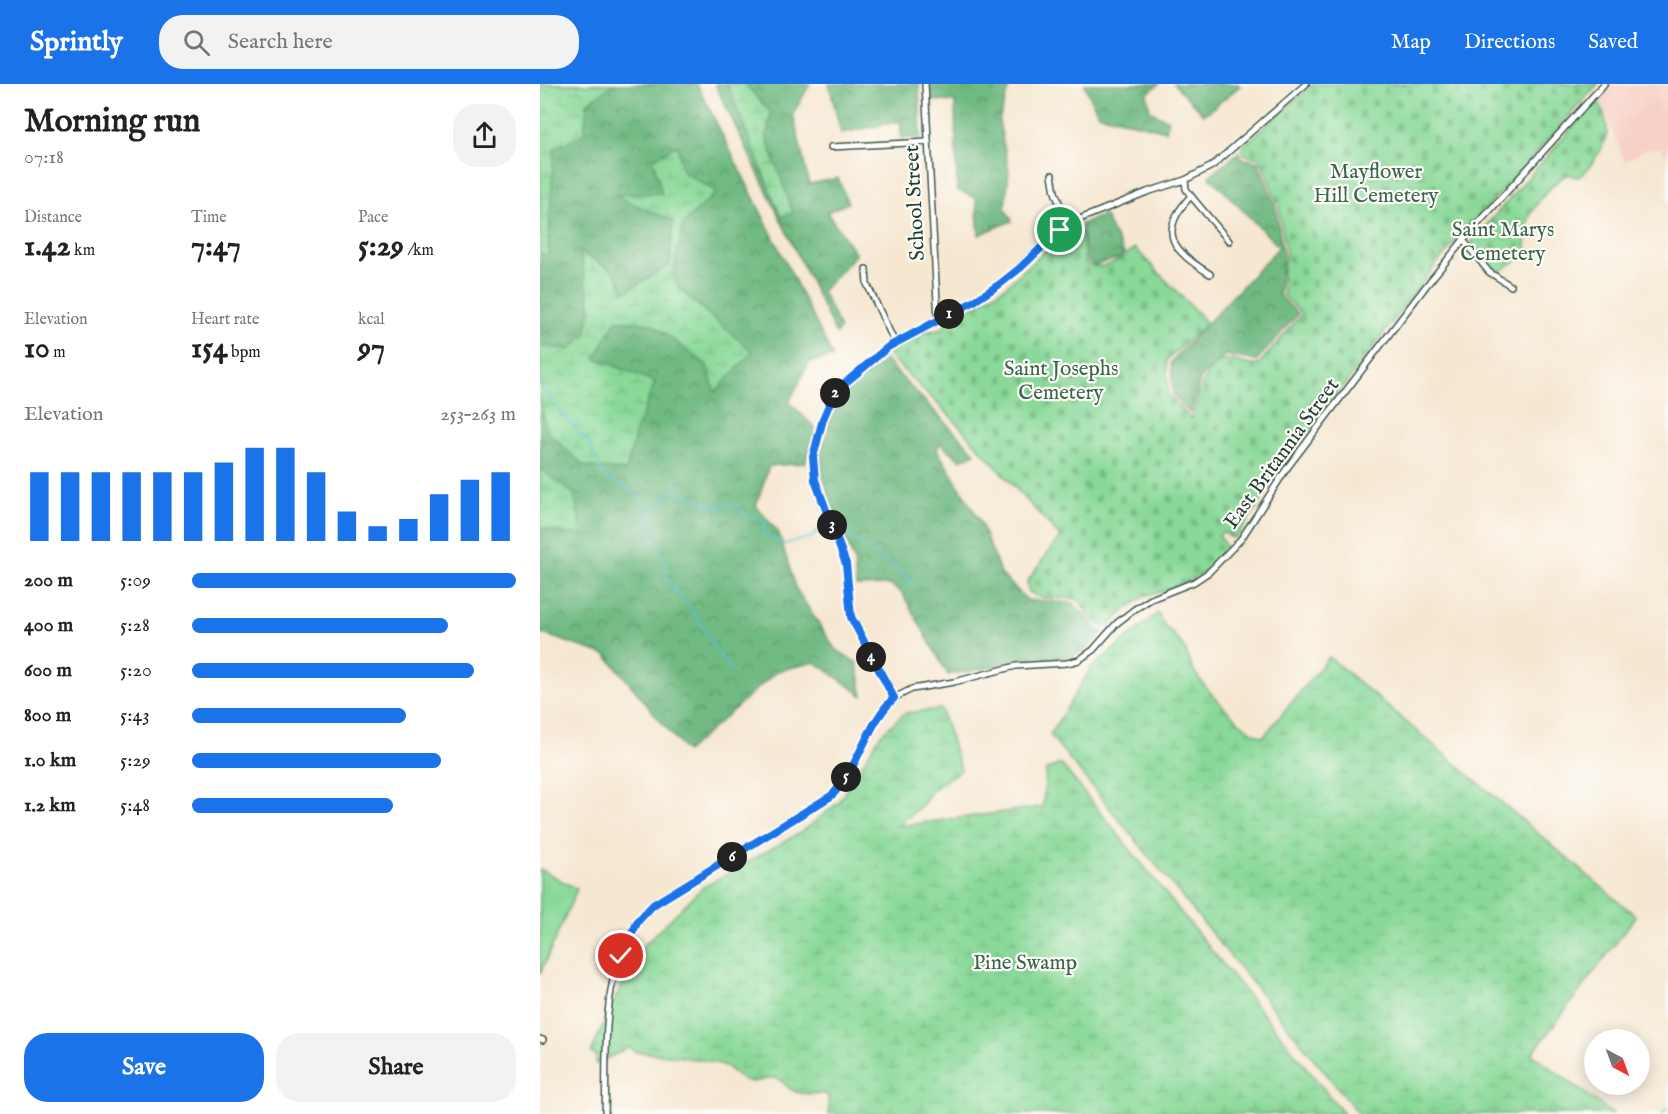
<!DOCTYPE html>
<html lang="en">
<head>
<meta charset="utf-8">
<style>
  :root { --surface:#fff; --page:#f2f2f2; --text:#222; --muted:#767676; --accent:#1a73e8 }
  body { margin:0; font-family:"IM FELL English",serif; background:var(--page); color:var(--text); height:100vh; display:flex; flex-direction:column; font-size:22px; white-space:nowrap }
  * { box-sizing:border-box; margin:0 }
  p { font-size:20px; color:var(--muted) }
  .icon { flex:none; width:33px; height:33px; fill:none; stroke:currentColor; stroke-width:2; stroke-linecap:round; stroke-linejoin:round }
  .map { position:relative; flex:1; overflow:hidden }
  .details { display:flex; flex-direction:column; background:var(--surface); width:540px }
  .details>* { flex:none }
  .needle { width:39px; rotate:139deg }
  .fabs { position:absolute; left:1044px; top:945px; display:grid; gap:12px }
  .fabs a { display:grid; place-items:center; width:66px; height:66px; border-radius:50%; background:var(--surface); box-shadow:0 3px 15px #0003; font-size:30px }
  .pin { position:absolute; display:grid; place-items:center; width:51px; height:51px; color:#fff; margin:-26px; border:3px solid #fff; border-radius:50%; box-shadow:0 2px 6px #0007 }
  .km { position:absolute; width:30px; height:30px; margin:-15px; border-radius:50%; background:#222; color:#fff; font-size:16px; line-height:30px; text-align:center }
  .round { display:grid; place-items:center; flex:none; width:63px; height:63px; border-radius:24px; background:var(--page) }
  .summary { display:flex; align-items:center; justify-content:space-between; height:102px; padding:0 24px }
  h1 { font-size:33px; font-weight:700; line-height:45px }
  .metrics { display:grid; grid-template-columns:repeat(3,1fr); gap:9px; height:102px; padding:6px 24px }
  .metrics div { display:grid; align-content:center }
  .metrics b { font-size:30px; font-weight:700 }
  .metrics small { font-size:16px; font-weight:400 }
  .metrics p { font-size:16px }
  .chart { height:168px; padding:12px 24px }
  .chart p { display:flex; justify-content:space-between }
  .chart svg { width:100%; height:108px; margin-top:6px; stroke:var(--accent); stroke-width:6 }
  .button { display:flex; gap:12px; margin-top:auto; padding:12px 24px }
  .button a { flex:1; height:69px; border-radius:24px; background:var(--accent); color:#fff; font-size:24px; font-weight:700; line-height:69px; text-align:center }
  .button a+a { background:var(--page); color:var(--text) }
  ul { padding:0 24px; list-style:none; font-size:20px }
  li { display:grid; grid-template-columns:96px 72px 1fr; align-items:center; height:45px }
  li i { height:15px; border-radius:8px; background:var(--accent) }
  header { display:flex; align-items:center; gap:36px; box-sizing:border-box; height:84px; padding:0 30px; background:var(--accent); color:#fff }
  header strong { font-size:28px }
  nav { display:flex; gap:33px; margin-inline-start:auto; font-size:21px }
  .search { width:420px; height:54px; background:var(--page); display:flex; align-items:center; gap:15px; box-sizing:border-box; padding:0 21px; border-radius:24px; color:var(--muted); font-size:22px }
  main { display:flex; flex:1; min-height:0 }
  .map>svg:first-child { display:block }
  .built { fill:#f7d1c6 }
  .forest { fill:url(#forest-crowns); stroke:#477b5a; stroke-width:1.5 }
  .wetland { fill:url(#wetland-marsh); stroke:#548b66; stroke-width:1.5 }
  .cemetery { fill:url(#cemetery-stones); stroke:#548b66; stroke-width:1.5 }
  .green { fill:#8ad999; stroke:#548b66; stroke-width:1.5 }
  .lines { fill:none; stroke-linecap:round; stroke-linejoin:round }
  .stream { stroke:#59c1d6; stroke-width:1.5 }
  .minor-casing { stroke:#3f564c; stroke-width:8 }
  .minor { stroke:#fff; stroke-width:5 }
  .route-casing { stroke:#fff; stroke-width:12 }
  .route { stroke:#1a73e8; stroke-width:8 }
  .labels { text-anchor:middle; stroke-width:4.5; stroke-linejoin:round; paint-order:stroke }
  .park-label { font-size:21px; fill:#3a644d; stroke:#fdfcf7 }
  .street-label { font-size:21px; fill:#1f3d34; stroke:#fdfcf7 }
</style>
</head>
<body>
<header>
<strong>Sprintly</strong>
<div class="search"><svg class="icon" aria-label="search" viewBox="0 0 24 24"><circle cx="10" cy="10" r="6"/><path d="M15 15l6 6"/></svg>Search here</div>
<nav><a>Map</a><a>Directions</a><a>Saved</a></nav>
</header>
<main>
<section class="details">
<div class="summary"><div><h1>Morning run</h1><p>07:18</p></div><a class="round"><svg class="icon" aria-label="share" viewBox="0 0 24 24"><path d="M12 15V3M7 8l5-5 5 5M5 13v7h14v-7"/></svg></a></div>
<div class="metrics">
<div><p>Distance</p><b>1.42<small> km</small></b></div>
<div><p>Time</p><b>7:47</b></div>
<div><p>Pace</p><b>5:29<small> /km</small></b></div>
</div>
<div class="metrics">
<div><p>Elevation</p><b>10<small> m</small></b></div>
<div><p>Heart rate</p><b>154<small> bpm</small></b></div>
<div><p>kcal</p><b>97</b></div>
</div>
<div class="chart"><p><span>Elevation</span>253–263 m</p>
<svg viewBox="0 0 160 44" preserveAspectRatio="none"><path d="M5 44V16M15 44V16M25 44V16M35 44V16M45 44V16M55 44V16M65 44V12M75 44V6M85 44V6M95 44V16M105 44V32M115 44V38M125 44V35M135 44V25M145 44V19M155 44V16"/></svg>
</div>
<ul>
<li><b>200 m</b>5:09<i style="width:100%"></i></li>
<li><b>400 m</b>5:28<i style="width:79%"></i></li>
<li><b>600 m</b>5:20<i style="width:87%"></i></li>
<li><b>800 m</b>5:43<i style="width:66%"></i></li>
<li><b>1.0 km</b>5:29<i style="width:77%"></i></li>
<li><b>1.2 km</b>5:48<i style="width:62%"></i></li>
</ul>
<div class="button"><a>Save</a><a>Share</a></div>
</section>
<div class="map">
<svg width="1128" height="1030" viewBox="0 0 1128 1030">
  <defs>
    <pattern id="forest-crowns" width="20" height="18" patternUnits="userSpaceOnUse" patternTransform="scale(1.5)"><rect width="20" height="18" fill="#6fb981"/><path d="M2 6a3 3 0 1 1 6 0M12 15a3 3 0 1 1 6 0" fill="none" stroke="#5b986a"/></pattern>
    <pattern id="wetland-marsh" width="20" height="14" patternUnits="userSpaceOnUse" patternTransform="scale(1.5)"><rect width="20" height="14" fill="#8ad999"/><path d="M1 5h8M5 5V1M11 12h8M15 12V8" fill="none" stroke="#77bb84"/></pattern>
    <pattern id="cemetery-stones" width="16" height="16" patternUnits="userSpaceOnUse" patternTransform="scale(1.5)"><rect width="16" height="16" fill="#8ad999"/><path d="M2 7V4a2 2 0 0 1 4 0v3zM10 15v-3a2 2 0 0 1 4 0v3z" fill="#77bb84"/></pattern>
  </defs>
  <rect width="100%" height="100%" fill="#fdfcf7"/>
  <filter id="ink" filterUnits="userSpaceOnUse"><feTurbulence type="fractalNoise" baseFrequency=".0167" numOctaves="2"/><feDisplacementMap in="SourceGraphic" scale="12" xChannelSelector="R" yChannelSelector="G"/><feConvolveMatrix kernelMatrix="1 2 1 2 8 2 1 2 1" color-interpolation-filters="sRGB"/></filter>
  <filter id="wash" filterUnits="userSpaceOnUse"><feTurbulence type="fractalNoise" baseFrequency=".008" numOctaves="4" result="noise"/><feDisplacementMap in="SourceGraphic" scale="24" xChannelSelector="R" yChannelSelector="G"/><feGaussianBlur stdDeviation="1.35" result="paint"/><feColorMatrix in="noise" values="0 0 0 0 0 0 0 0 0 0 0 0 0 0 0 0 0 1.4 0 .05"/><feComposite in="paint" operator="in"/></filter>
  <g filter="url(#wash)">
    <rect width="100%" height="100%" fill="#f6e7d1"/>
    <path class="built" d="M1070,0H1128V73L1121,64L1105,65L1085,78L1059,12Z"/>
    <g class="forest">
      <path d="M0,0H157L293,273L269,279L249,318L275,344L265,379L229,382L216,422L239,449L256,505L295,565L317,579L323,612L275,578L237,587L146,668L66,571L0,549Z"/>
      <path d="M175,0H270L253,30L269,100L298,94L308,119L287,128L316,170L282,207L300,244L296,250Z"/>
      <path d="M289,0H379L381,54H361V37L301,49Z"/>
      <path d="M390,0H470L459,37L469,87L465,124L472,137L439,151L436,114L417,106L415,18L391,16Z"/>
      <path d="M544,0H619L607,10L610,27L628,36L626,47L558,30Z"/>
      <path d="M634,0H698L700,2L664,31Z"/>
      <path d="M699,68L701,74L718,78L735,120L743,170L739,211L758,230L716,277L685,271L661,293L650,329L633,311L631,278L739,163L669,92Z"/>
      <path d="M564,131L584,169L579,174L555,181L547,177L541,140Z"/>
      <path d="M345,276L435,369L420,376L400,359L397,366L441,439L461,490L487,516L533,519L559,547H563L548,564L530,573L496,575L408,591L362,509L350,501L316,502L314,476L291,418L279,380L291,332L311,303Z"/>
    </g>
    <g class="wetland">
      <path d="M0,0H74L47,19L44,50L14,65L8,171L0,169Z"/>
      <path d="M187,0H205L231,29L226,52L253,129L241,133Z"/>
      <path d="M137,61L143,88L177,108L143,140L133,192L140,206L213,268L175,308L167,281L112,240L76,236L55,274L115,298L96,347L86,387L44,382L6,346L0,313V262L29,266L46,250L51,225L40,168L74,187L85,208L130,181L133,137L73,111L122,109L113,75Z"/>
      <path d="M0,385L34,410L43,452L0,444Z"/>
      <path d="M618,529C624,545 630,545 640,558C647,566 649,577 654,587C665,605 703,647 723,653L789,573L1096,832L992,970L1073,1030H819L510,651L551,584Z"/>
      <path d="M401,625L421,686L399,701L389,710L385,718L358,742L503,723L506,686L521,680L804,1030H289L288,1011C277,1007 263,1013 252,1006C245,1002 242,994 233,994C222,994 221,1000 207,997C196,994 191,983 180,980C152,973 122,971 93,967L90,963L56,980V971L51,969L70,924L103,862L162,804L263,747L299,718L341,650L365,629Z"/>
    </g>
    <g class="cemetery">
      <path d="M773,0H1058L897,179L729,401L721,417L696,454L690,453L683,448L679,451L687,465C672,492 636,502 609,512L606,511L585,526L569,543C553,542 547,529 539,516C520,510 506,520 489,508L487,498L514,460L521,454L411,333L348,271L358,261L391,246L394,247L402,245L407,238L464,204L523,151L541,147L545,179C564,189 580,176 595,164L667,239L627,276L628,310L651,335C656,318 666,273 690,276C701,277 706,283 718,281L762,230L743,211V184L746,169L738,120L720,75L704,70L701,64Z"/>
      <path d="M1058,15C1061,24 1068,37 1067,47C1067,57 1047,92 1037,93C1034,93 1032,92 1028,90C1012,98 991,124 987,141C985,149 986,161 987,169L955,191L946,182L931,158Z"/>
    </g>
    <path class="green" d="M0,785L37,805L0,890Z"/>
    <g class="lines">
      <g class="stream">
        <path d="M0,295L18,326L49,359L65,394L87,404L114,425L107,439L127,482V496L157,533L176,566L192,588"/>
        <path d="M114,424L133,405L174,423L198,421L206,431L226,438L222,449L244,460L272,453L285,439"/>
        <path d="M298,439L303,447L362,489L373,501"/>
        <path d="M1122,1030L1128,1023"/>
      </g>
    </g>
  </g>
  <g filter="url(#ink)">
    <g class="lines">
      <g class="minor-casing">
        <g id="minor">
          <path d="M385,0L398,236"/>
          <path d="M291,63L388,58"/>
          <path d="M512,91L515,108L527,140"/>
          <path d="M645,96L646,105L651,112L689,157"/>
          <path d="M651,112C616,149 633,167 670,190"/>
          <path d="M923,156L949,188L971,202"/>
          <path d="M326,185L327,200L355,259"/>
          <path d="M354,614L372,605L414,598L476,582L527,579L539,576L553,566L577,539L595,525L611,515L654,498L669,488L701,455L747,384L886,202L925,154L1064,0"/>
          <path d="M0,955L3,956"/>
          <path d="M65,1030C68,959 56,864 121,815L291,712C319,685 325,642 354,614L311,533L306,480L275,396L273,369L283,335L294,310L310,294L350,262L433,218L464,197L525,141L607,108L645,96L672,82L766,0"/>
        </g>
      </g>
      <use href="#minor" class="minor"/>
    </g>
  </g>
  <g class="lines" filter="url(#ink)">
    <g class="route-casing">
      <path id="route" d="M81,872L98,837L113,821L291,712C319,685 325,642 354,614L311,533L306,480L275,396L273,373L283,335L291,316L298,305L348,263L433,218L460,200L480,184L520,146"/>
    </g>
    <use href="#route" class="route"/>
  </g>
  <g class="labels">
    <g class="park-label">
      <text x="836" y="94">Mayflower<tspan x="836" dy="24">Hill Cemetery</tspan></text>
      <text x="963" y="152">Saint Marys<tspan x="963" dy="24">Cemetery</tspan></text>
      <text x="521" y="291">Saint Josephs<tspan x="521" dy="24">Cemetery</tspan></text>
      <text x="485" y="885">Pine Swamp</text>
    </g>
    <g class="street-label">
      <text transform="translate(374 119) rotate(-93)" y="7">School Street</text>
      <text transform="translate(741 369) rotate(-54)" y="7">East Britannia Street</text>
    </g>
  </g>
</svg>
<div class="fabs">
<a><svg class="needle" viewBox="-14 -14 28 28"><path d="M0-13l5 13h-10z" fill="#e53935"/><path d="M0 13l5-13h-10z" fill="#767676"/></svg></a>
</div>
<div class="pin" style="left:520px;top:146px;background:#1e9e55"><svg class="icon" aria-label="arrive" viewBox="0 0 24 24"><path d="M6 21V4h12l-3 4 3 4H6"/></svg></div>
<div class="pin" style="left:81px;top:872px;background:#d93025"><svg class="icon" aria-label="check" viewBox="0 0 24 24"><path d="M5 12l5 5 9-10"/></svg></div>
<b class="km" style="left:409px;top:230px">1</b>
<b class="km" style="left:295px;top:309px">2</b>
<b class="km" style="left:292px;top:441px">3</b>
<b class="km" style="left:331px;top:573px">4</b>
<b class="km" style="left:306px;top:693px">5</b>
<b class="km" style="left:192px;top:773px">6</b>
</div>
</main>
</body>
</html>
